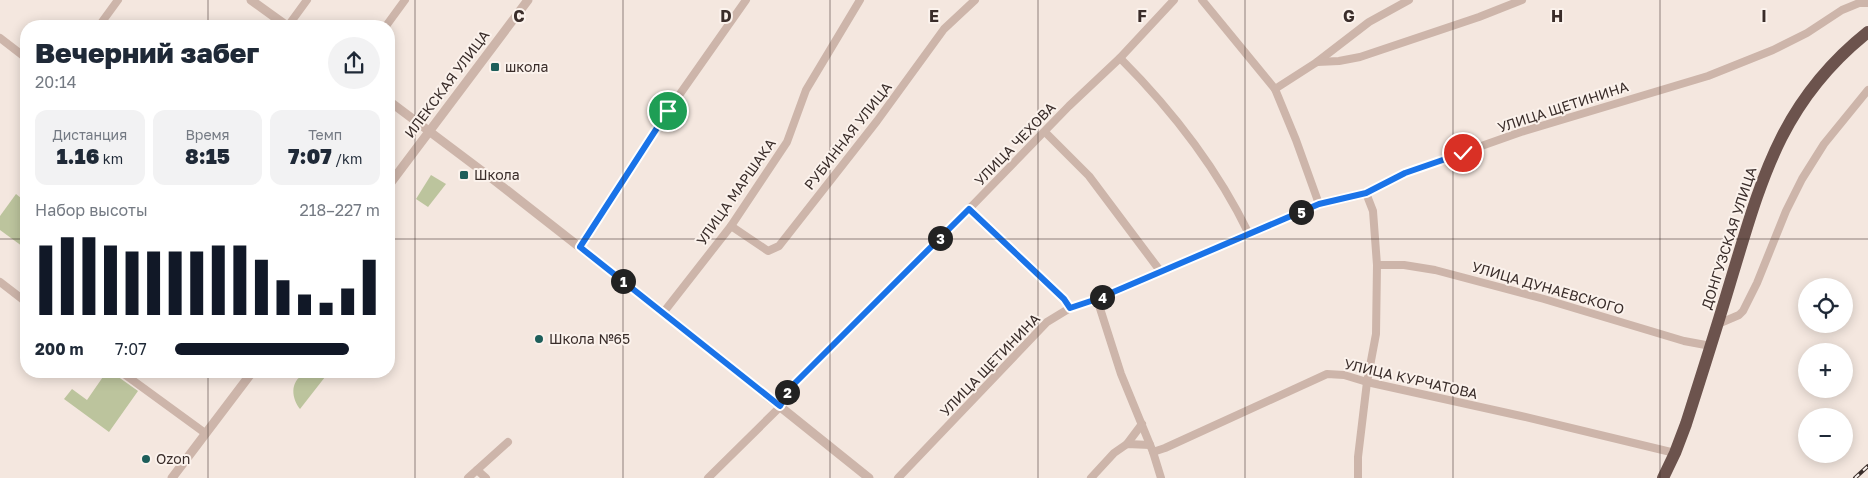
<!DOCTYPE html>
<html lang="ru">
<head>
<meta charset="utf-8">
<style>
  :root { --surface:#fff; --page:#f2f2f3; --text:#1f2937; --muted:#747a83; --accent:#111827 }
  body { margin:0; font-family:"Golos Text",sans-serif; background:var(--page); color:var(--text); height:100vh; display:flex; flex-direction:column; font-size:19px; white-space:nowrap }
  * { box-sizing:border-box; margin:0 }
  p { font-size:16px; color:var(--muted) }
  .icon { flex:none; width:28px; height:28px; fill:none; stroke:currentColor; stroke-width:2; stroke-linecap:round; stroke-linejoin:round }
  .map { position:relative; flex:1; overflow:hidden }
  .drawer { position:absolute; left:20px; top:20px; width:375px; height:358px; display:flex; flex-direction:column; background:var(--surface); border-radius:20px; box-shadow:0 2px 12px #0003 }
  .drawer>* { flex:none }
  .controls { position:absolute; left:1798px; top:278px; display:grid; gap:10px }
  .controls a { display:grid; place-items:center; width:55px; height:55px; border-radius:50%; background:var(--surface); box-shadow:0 2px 12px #0003; font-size:25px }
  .pin { position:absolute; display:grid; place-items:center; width:42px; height:42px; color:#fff; margin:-21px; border:2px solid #fff; border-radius:50%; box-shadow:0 1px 5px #0007 }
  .km { position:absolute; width:25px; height:25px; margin:-12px; border-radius:50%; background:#222; color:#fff; font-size:14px; line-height:25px; text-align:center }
  .round { display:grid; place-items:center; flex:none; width:52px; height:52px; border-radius:26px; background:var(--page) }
  .overview { display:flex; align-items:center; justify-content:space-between; height:85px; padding:0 15px }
  h1 { font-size:28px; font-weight:800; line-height:38px }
  .stats { display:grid; grid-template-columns:repeat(3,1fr); gap:8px; height:85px; padding:5px 15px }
  .stats div { display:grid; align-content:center; border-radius:12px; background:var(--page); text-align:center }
  .stats b { font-size:21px; font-weight:800 }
  .stats small { font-size:14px; font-weight:400 }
  .stats p { font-size:14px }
  .chart { height:140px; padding:10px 15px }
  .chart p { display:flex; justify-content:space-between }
  .chart svg { width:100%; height:90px; margin-top:5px; stroke:var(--accent); stroke-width:6 }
  ul { padding:0 15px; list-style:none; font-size:16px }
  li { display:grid; grid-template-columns:80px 60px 1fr; align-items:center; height:38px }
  li i { height:12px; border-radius:6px; background:var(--accent) }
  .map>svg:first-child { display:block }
  .green { fill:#bcc49d }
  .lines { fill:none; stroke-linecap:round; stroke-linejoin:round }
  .minor { stroke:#cdb5aa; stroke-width:8 }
  .tertiary { stroke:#cdb5aa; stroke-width:9 }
  .trunk { stroke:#6c534d; stroke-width:12 }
  .rail-casing { stroke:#3a2d2a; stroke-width:4 }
  .rail { stroke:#fbf2ec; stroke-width:2; stroke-dasharray:5.5; stroke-linecap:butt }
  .route-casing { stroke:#fff; stroke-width:10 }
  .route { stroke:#1a73e8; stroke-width:6 }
  .grid { fill:none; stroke:#3a2d2a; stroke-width:1; stroke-opacity:0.55 }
  .poi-dot { fill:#1d5e5a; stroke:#fbf2ec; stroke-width:2 }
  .labels { text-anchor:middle; stroke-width:4; stroke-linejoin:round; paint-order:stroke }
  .poi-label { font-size:14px; fill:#3a2d2a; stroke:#fbf2ec; text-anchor:start }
  .street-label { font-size:14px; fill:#3a2d2a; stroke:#fbf2ec }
  .grid-label { font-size:16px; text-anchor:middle; font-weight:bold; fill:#3a2d2a; stroke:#fbf2ec; stroke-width:4; stroke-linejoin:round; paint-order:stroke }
</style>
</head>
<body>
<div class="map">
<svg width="1868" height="478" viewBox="0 0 1868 478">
  <rect width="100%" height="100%" fill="#f4e7df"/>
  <g class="green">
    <path d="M431,175L446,184L428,207L416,199Z"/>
    <path d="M16,194L26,202V249L0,230V216Z"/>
    <path d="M107,371H110L138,391L109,432L64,399L72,389L87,400Z"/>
    <path d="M316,372L325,377L300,409C292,399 289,382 304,374C307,373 312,373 316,372Z"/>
  </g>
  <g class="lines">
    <g class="minor">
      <path d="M1202,0L1275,89L1296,140L1319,204"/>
      <path d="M99,26L118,0"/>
      <path d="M288,26L307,0"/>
      <path d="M386,26L405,0"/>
      <path d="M0,38L26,58"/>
      <path d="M1120,58C1171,109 1217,168 1249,234"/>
      <path d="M1317,62L1369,22L1409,0"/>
      <path d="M1275,89L1317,62L1339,61L1360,57L1479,17L1522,0"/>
      <path d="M1045,132L1089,176L1161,272"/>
      <path d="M969,209L1064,299L1070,308"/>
      <path d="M731,226L768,251L779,246L877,121L944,29L975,0"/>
      <path d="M580,247L668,111L746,0"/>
      <path d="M1377,265H1404L1435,270L1544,299L1684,341L1711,346"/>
      <path d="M0,282L26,302"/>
      <path d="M1097,299L1121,374L1153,452L1161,478"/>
      <path d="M663,313L731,226L787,142L806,90L860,0"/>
      <path d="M1718,324L1739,315L1743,311L1757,283L1786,211L1802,179L1824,144L1868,90"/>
      <path d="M120,371L205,433"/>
      <path d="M1127,444L1142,424"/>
      <path d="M1153,452L1165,448L1327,374L1344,375L1367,382L1521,416L1675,453"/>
      <path d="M477,470L486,478"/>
      <path d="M468,478L508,442"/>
      <path d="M708,478L781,406L790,388L969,209L1069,106L1120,58L1174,0"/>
      <path d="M898,478L1047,322L1070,308L1097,299L1319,204L1366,193L1405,173L1521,132L1708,76L1773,50L1807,33L1842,10L1859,3H1868"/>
      <path d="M1091,478L1114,453L1127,444L1150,445"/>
      <path d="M1358,478V457L1367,382L1376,334L1377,265L1373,211L1366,193"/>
    </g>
    <g class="tertiary">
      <path d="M251,0L287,26"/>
      <path d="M389,101L490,177L651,303L869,478"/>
      <path d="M389,185L528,0"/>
      <path d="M172,478L253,371"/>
    </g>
    <path class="trunk" d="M1663,478L1675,453L1686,424C1701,377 1716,330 1730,283C1761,181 1780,102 1868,32"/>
    <g class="rail-casing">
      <path id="rail" d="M1855,478L1868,466"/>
    </g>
    <use href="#rail" class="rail"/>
  </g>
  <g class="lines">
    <g class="route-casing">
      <path id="route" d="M668,111L580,247L780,406L790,388L969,209L1064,299L1070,308L1097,299L1319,204L1366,193L1405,173L1463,153"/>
    </g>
    <use href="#route" class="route"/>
  </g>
  <path class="grid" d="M208,0V26M415,0V478M623,0V478M830,0V478M1038,0V478M1245,0V478M1453,0V478M1660,0V478M0,239H26M389,239H1868M208,371V478"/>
  <g class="poi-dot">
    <rect x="490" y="62" width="10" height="10" rx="2.5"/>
    <rect x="459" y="170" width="10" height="10" rx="2.5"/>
    <circle cx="539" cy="339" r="5"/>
    <circle cx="146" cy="459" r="5"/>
  </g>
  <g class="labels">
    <g class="poi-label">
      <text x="505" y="72">школа</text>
      <text x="474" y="180">Школа</text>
      <text x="549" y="344">Школа №65</text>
      <text x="156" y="464">Ozon</text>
    </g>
    <g class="street-label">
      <text transform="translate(447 84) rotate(-53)" y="5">ИЛЕКСКАЯ УЛИЦА</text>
      <text transform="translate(1563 107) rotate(-18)" y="5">УЛИЦА ЩЕТИНИНА</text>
      <text transform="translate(848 136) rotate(-52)" y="5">РУБИННАЯ УЛИЦА</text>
      <text transform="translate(1015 144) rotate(-46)" y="5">УЛИЦА ЧЕХОВА</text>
      <text transform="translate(736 192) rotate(-55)" y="5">УЛИЦА МАРШАКА</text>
      <text transform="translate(1729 238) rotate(-72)" y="5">ДОНГУЗСКАЯ УЛИЦА</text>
      <text transform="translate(1548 288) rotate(16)" y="5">УЛИЦА ДУНАЕВСКОГО</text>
      <text transform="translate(990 365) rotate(-46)" y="5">УЛИЦА ЩЕТИНИНА</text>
      <text transform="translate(1411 379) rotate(13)" y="5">УЛИЦА КУРЧАТОВА</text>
    </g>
  </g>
  <g class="grid-label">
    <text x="519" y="22">C</text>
    <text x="726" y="22">D</text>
    <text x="934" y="22">E</text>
    <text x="1142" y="22">F</text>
    <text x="1349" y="22">G</text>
    <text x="1557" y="22">H</text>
    <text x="1764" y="22">I</text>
  </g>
</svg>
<div class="controls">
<a><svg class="icon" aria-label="locate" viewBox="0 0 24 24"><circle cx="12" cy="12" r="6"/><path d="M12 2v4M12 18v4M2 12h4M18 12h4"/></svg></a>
<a>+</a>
<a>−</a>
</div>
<div class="pin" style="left:668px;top:111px;background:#1e9e55"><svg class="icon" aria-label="arrive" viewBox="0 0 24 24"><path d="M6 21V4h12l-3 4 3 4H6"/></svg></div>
<div class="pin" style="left:1463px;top:153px;background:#d93025"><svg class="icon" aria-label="check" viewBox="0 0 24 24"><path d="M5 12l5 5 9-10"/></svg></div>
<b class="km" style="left:623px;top:281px">1</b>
<b class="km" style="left:787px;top:392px">2</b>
<b class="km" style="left:940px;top:238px">3</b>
<b class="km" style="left:1102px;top:297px">4</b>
<b class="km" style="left:1301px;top:212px">5</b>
<section class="drawer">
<div class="overview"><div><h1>Вечерний забег</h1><p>20:14</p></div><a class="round"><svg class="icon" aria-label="share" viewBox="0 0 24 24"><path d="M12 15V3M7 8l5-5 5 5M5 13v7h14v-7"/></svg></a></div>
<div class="stats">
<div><p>Дистанция</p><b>1.16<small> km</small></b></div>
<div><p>Время</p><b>8:15</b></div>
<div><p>Темп</p><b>7:07<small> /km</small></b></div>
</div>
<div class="chart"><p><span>Набор высоты</span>218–227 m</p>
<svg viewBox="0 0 160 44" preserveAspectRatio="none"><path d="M5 44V10M15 44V6M25 44V6M35 44V10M45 44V13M55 44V13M65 44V13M75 44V13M85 44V10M95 44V10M105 44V17M115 44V27M125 44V34M135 44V38M145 44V31M155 44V17"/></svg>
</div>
<ul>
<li><b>200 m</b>7:07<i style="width:85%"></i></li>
</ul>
</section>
</div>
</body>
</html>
